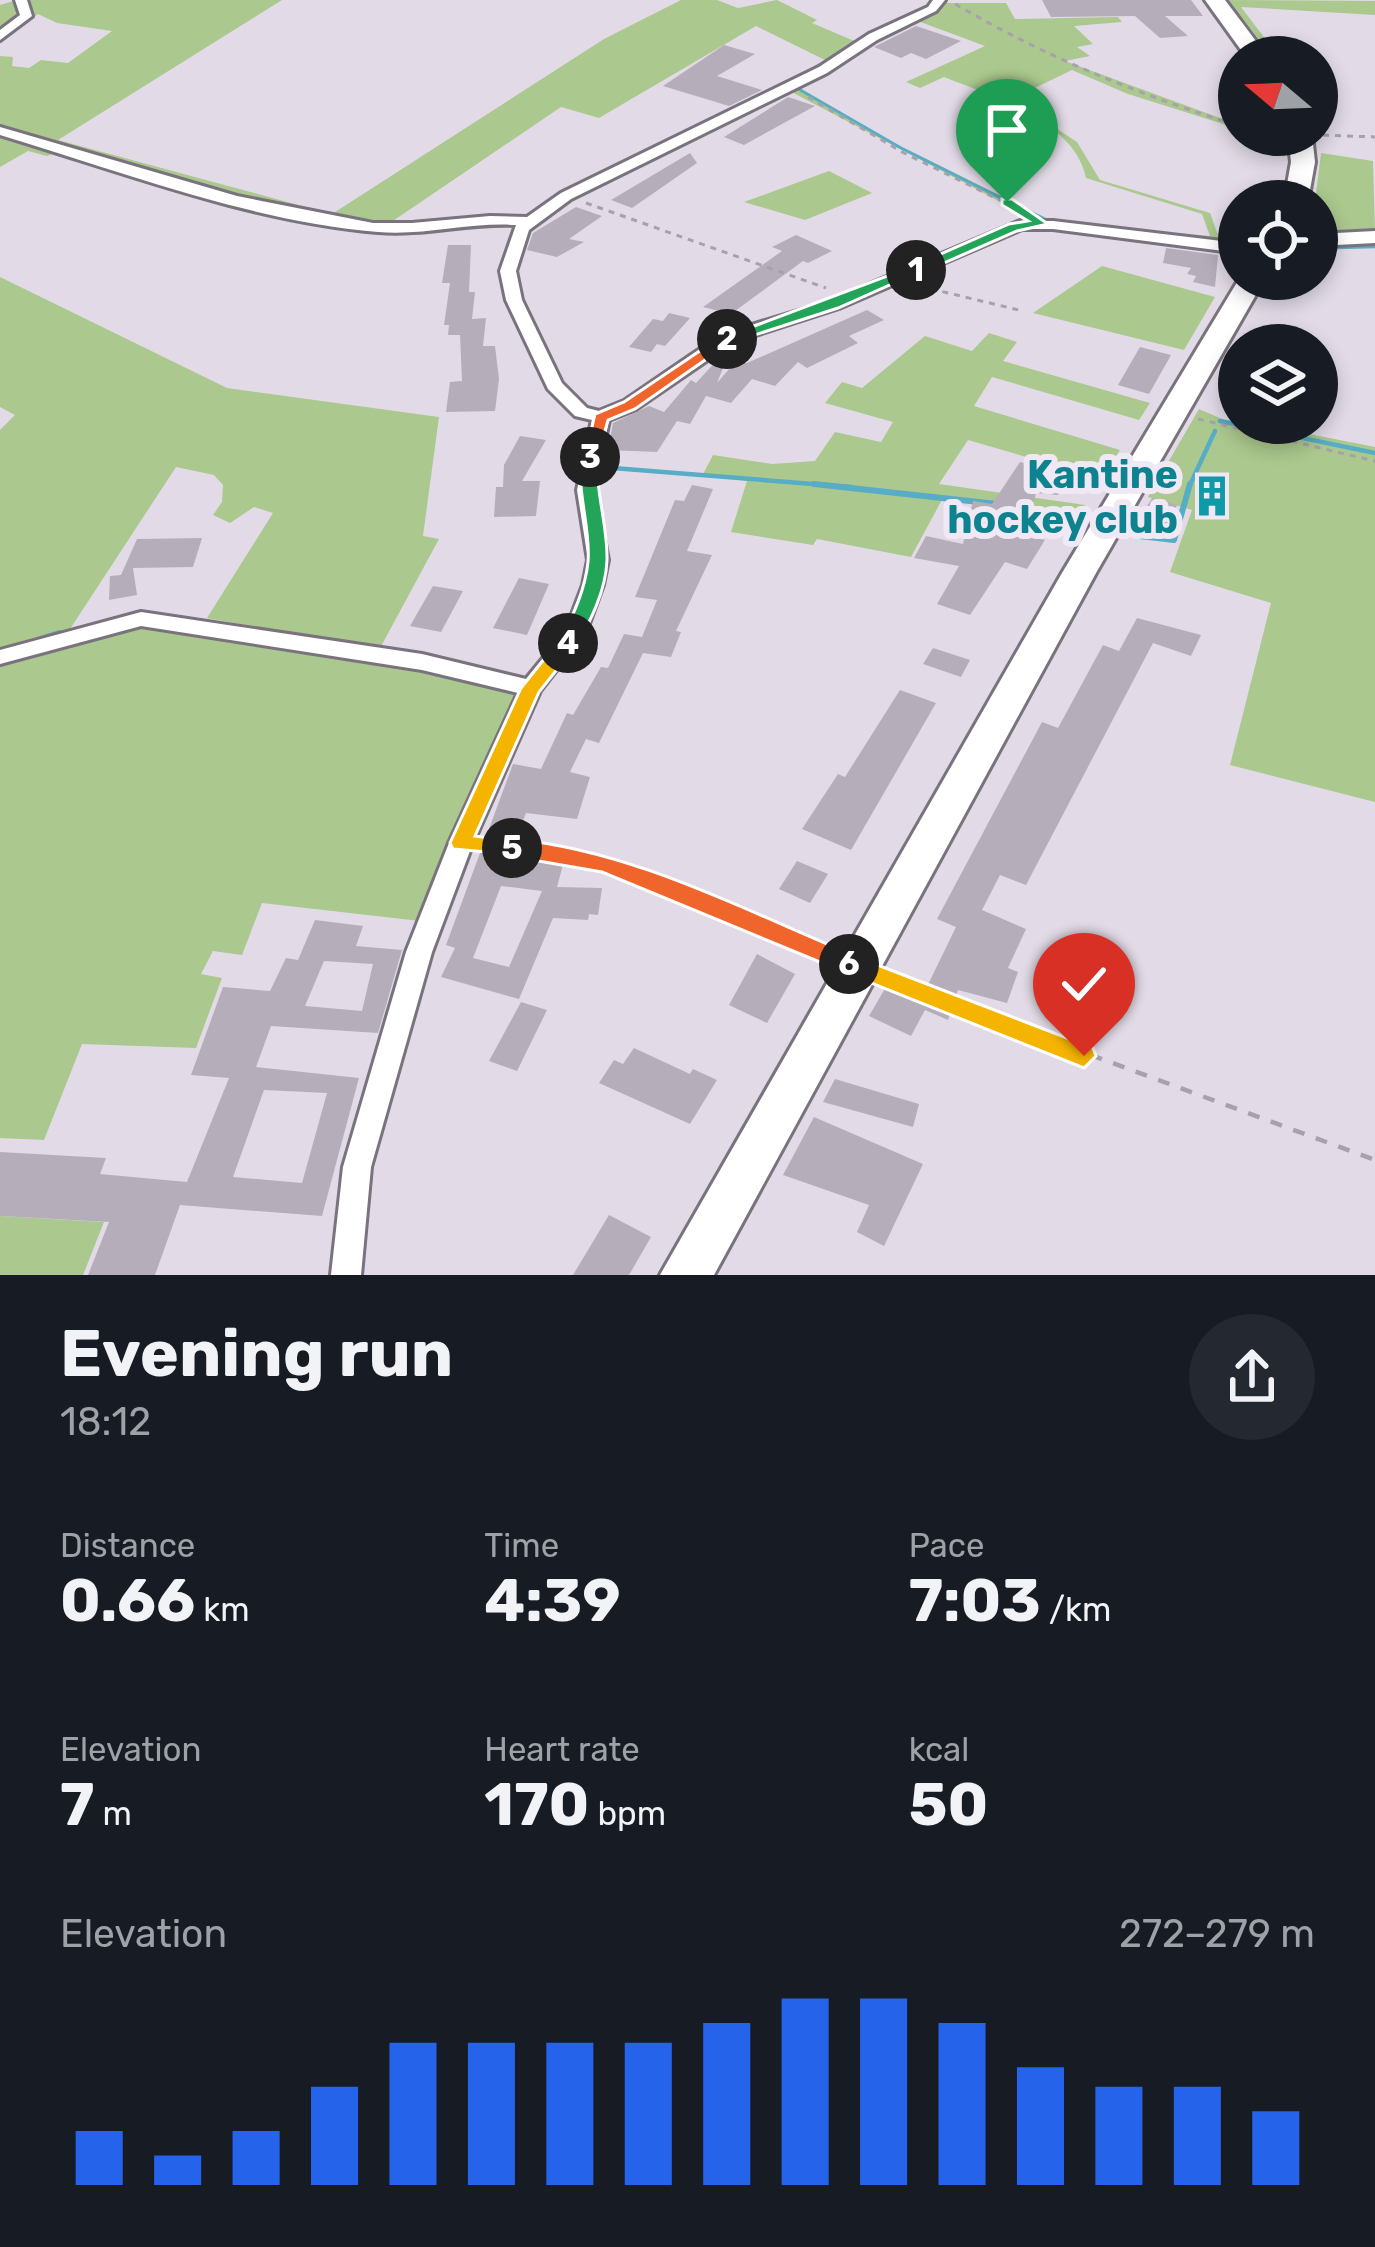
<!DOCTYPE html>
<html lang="en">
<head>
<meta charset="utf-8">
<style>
  :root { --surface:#171b24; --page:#242831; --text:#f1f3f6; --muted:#9ea1a6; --accent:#2563eb }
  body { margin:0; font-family:Rubik,sans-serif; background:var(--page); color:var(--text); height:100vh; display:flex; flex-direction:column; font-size:45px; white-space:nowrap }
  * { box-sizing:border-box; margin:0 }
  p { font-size:39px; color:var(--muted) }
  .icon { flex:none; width:66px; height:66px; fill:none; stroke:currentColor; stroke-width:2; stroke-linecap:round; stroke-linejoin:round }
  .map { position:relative; height:1275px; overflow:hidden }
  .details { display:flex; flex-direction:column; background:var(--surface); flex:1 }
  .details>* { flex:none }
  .needle { width:78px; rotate:289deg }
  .buttons { position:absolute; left:1218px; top:36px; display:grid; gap:24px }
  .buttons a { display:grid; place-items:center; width:120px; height:120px; border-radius:50%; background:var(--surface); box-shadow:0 6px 18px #0003; font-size:60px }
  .pin { position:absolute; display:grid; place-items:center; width:102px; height:102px; color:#fff; margin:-123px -51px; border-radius:50% 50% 50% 0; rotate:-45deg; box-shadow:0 0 12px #0007 }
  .pin .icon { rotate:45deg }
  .km { position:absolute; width:60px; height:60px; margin:-30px; border-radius:50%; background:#222; color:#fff; font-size:33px; line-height:60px; text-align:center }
  .round { display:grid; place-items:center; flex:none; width:126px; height:126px; border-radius:63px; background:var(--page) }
  .head { display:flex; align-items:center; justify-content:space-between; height:204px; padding:0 60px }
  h1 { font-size:66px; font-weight:700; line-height:90px }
  .stats { display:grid; grid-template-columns:repeat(3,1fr); gap:18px; height:204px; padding:12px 60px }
  .stats div { display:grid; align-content:center }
  .stats b { font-size:60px; font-weight:700 }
  .stats small { font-size:33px; font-weight:400 }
  .stats p { font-size:33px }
  .chart { height:336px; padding:24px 60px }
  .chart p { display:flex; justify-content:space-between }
  .chart svg { width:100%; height:216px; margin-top:12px; stroke:var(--accent); stroke-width:6 }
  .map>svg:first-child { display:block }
  .green { fill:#abc88e }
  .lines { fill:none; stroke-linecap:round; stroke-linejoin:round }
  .stream-far2 { stroke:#57adc5; stroke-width:3 }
  .stream-far1 { stroke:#57adc5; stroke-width:4.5 }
  .stream { stroke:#57adc5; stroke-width:6 }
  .building { fill:#b5aeba; fill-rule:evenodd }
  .minor-casing { stroke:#7a737e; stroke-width:6 }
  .tertiary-casing { stroke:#7a737e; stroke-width:6 }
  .primary-casing { stroke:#7a737e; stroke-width:6 }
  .path-far1 { stroke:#a7a1ab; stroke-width:3; stroke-dasharray:6 6; stroke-linecap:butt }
  .path { stroke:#a7a1ab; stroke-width:4.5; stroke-dasharray:12 12; stroke-linecap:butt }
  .minor { fill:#fff; fill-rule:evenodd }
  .tertiary { fill:#fff; fill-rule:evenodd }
  .primary { fill:#fff; fill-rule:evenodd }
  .split-1 { fill:#22a559; stroke:#fff; stroke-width:3 }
  .split-2 { fill:#22a559; stroke:#fff; stroke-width:3 }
  .split-3 { fill:#f0652b; stroke:#fff; stroke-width:3 }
  .split-4 { fill:#22a559; stroke:#fff; stroke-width:3 }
  .split-5 { fill:#f5b400; stroke:#fff; stroke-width:3 }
  .split-6 { fill:#f0652b; stroke:#fff; stroke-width:3 }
  .split-7 { fill:#f5b400; stroke:#fff; stroke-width:3 }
  .labels { text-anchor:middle; stroke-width:12; stroke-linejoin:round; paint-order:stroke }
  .culture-label { font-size:39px; font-weight:bold; fill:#0d838f; stroke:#f0e8f5; text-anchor:end }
</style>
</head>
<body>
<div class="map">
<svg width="1375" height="1275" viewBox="0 0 1375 1275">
  <rect width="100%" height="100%" fill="#e2dbe7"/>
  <g class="green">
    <path d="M17,0H282L58,140L332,214L604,39L681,0H717L738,8L777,0L817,20L812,23L859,43L805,76L773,89L825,60L756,26L599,118L561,107L384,227L262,204L66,149L47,156L28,151L0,167V56L13,57L12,66L29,68L41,60L68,63L112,31L57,23L38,14L19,28L0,32V5Z"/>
    <path d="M1228,0L1375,1V15L1241,7L1279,57H1273Z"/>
    <path d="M944,3H1006L1015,19L1118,17L1122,22L1074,26L1093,44L1077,47L1090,56L1065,61L1239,125V129L1128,94L1072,70L1012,99L1077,142L1100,180L1210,213L1219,238L1239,240V245L1059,223L1210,236L1202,214L1086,178C1075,121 992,96 944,77L920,88L906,82L985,46L915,20Z"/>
    <path d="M793,84L892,142L1054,222H1039L784,88Z"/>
    <path d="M1321,153L1373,161L1375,231L1317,232L1315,201Z"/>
    <path d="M829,171L872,193L805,220L744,202Z"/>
    <path d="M1102,266L1215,297L1184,350L1033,313Z"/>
    <path d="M0,277L227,388L439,417L423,536L439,539L379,650L207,618L273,513L254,507L230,523L213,515L222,502L223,485L214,475L176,467L70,629L0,648V430L15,415L0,407Z"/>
    <path d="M989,333L1017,342L1003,361L1150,403L1139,420L992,377L974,406L1120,450L1102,479L968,440L939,484L1085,505L1079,516L944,496L911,557L817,539L813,545L731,532L747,481L703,474L713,455L772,464L815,461L835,432L881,442L893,422L825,403L842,382L862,388L925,336L972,351Z"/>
    <path d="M1199,409L1243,428L1253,423L1375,447V802L1230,765L1271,603L1170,572L1192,510L1148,497Z"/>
    <path d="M155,624L380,658L515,688L517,699L420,921L262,903L242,955L213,951L201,974L222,978L196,1048L82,1044L44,1140L0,1138V661L98,629Z"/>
    <path d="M0,1216L104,1222L83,1275H0Z"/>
  </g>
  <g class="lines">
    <g class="stream-far2">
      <path d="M786,82L812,71"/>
      <path d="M795,87L901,148L1035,215"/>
    </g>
    <g class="stream-far1">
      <path d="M1029,212L1045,220L1219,241"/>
      <path d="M1337,247L1375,246"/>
      <path d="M1220,421L1375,453"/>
      <path d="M600,467L851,487"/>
      <path d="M1189,487L1215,431"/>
    </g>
    <g class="stream">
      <path d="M814,484L997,504"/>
      <path d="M1028,509L1077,516"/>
      <path d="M1140,536L1174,540L1190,484"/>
      <path d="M32,642L59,633"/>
    </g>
  </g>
  <g class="building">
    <path d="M1042,0H1191L1203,16H1165L1188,36L1160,38L1135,16L1051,17Z"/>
    <path d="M916,26L961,41L926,59L911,53L901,58L874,47Z"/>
    <path d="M724,45L755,54L717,76L762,90L729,106L663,86Z"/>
    <path d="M788,97L815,106L744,145L724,137Z"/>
    <path d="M690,153L697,163L632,208L611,200Z"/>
    <path d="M576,207L602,216L569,239L584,242L557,257L527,250L533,233Z"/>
    <path d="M796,235L832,251L808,263L803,261L731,314L703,307L782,251L772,247Z"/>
    <path d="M448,245H471L469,292H475L472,319L486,318L483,346H495L499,379L495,411L446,412L450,382L462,381L460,335H448L449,325H444L450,283H442Z"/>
    <path d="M1166,248L1218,255L1215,287L1193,282L1196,276L1187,274L1191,268L1163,263Z"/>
    <path d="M867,310L884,320L849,336L858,343L807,368L798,362L775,386L752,379L731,403L706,396L690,424L677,421L657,452L608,450L613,423L649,406L664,412L691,380L696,383L719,358L725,363L717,383L737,360L747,363Z"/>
    <path d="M669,313L690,318L665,346L657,344L651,352L629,347L653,319L663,321Z"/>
    <path d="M1140,347L1171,355L1149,394L1118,385Z"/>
    <path d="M520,436L546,440L522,481H540L536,516L494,517L496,487H503L504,465Z"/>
    <path d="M1020,462L1069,477L1058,495L1036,493L1026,535L1045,540L1027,569L1005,562L970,615L937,604L959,566L914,558L926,536L963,544L973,501L992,504Z"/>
    <path d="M1207,476L1228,481L1217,516L1195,510Z"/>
    <path d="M692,485L713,489L687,551L712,555L676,631L681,632L671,657L643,653L599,743L586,739L570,772L590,777L577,819L526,813L510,855L564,861L557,887L602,888L598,915L589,914L588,920L553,918L519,999L441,977L455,948L446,945L513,764L541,769L567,713L573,715L601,667L608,668L624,634L642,637L657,600L635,597L675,500L684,501ZM501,886L542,891L509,967L473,958Z"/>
    <path d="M1152,498L1177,505L1163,536L1133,530Z"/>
    <path d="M202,538L193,567L133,568L137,595L109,600L110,576L121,575L137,539Z"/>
    <path d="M519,578L549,584L527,635L493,628Z"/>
    <path d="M433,586L463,591L441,632L410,626Z"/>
    <path d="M1137,618L1201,635L1191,656L1153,643L1026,885L1000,875L982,910L1026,929L1008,968L1018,972L1007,1003L958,990L948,1020L925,1010L911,1036L869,1016L887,985L921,999L956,927L937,919L1042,722L1058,728L1103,645L1119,651Z"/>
    <path d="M933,648L970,660L961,677L923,664Z"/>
    <path d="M900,690L936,703L851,850L802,829L838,774L845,777Z"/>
    <path d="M797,861L828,874L810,903L779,889Z"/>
    <path d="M315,920L363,926L356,946L402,950L378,1033L271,1026L256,1067L359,1078L322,1216L180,1205L155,1275H88L109,1222L0,1216V1152L106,1158L100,1174L187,1182L229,1078L191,1075L223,987L270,991L286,958L298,960ZM324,961L373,964L362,1011L305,1006ZM264,1090L327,1093L302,1183L233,1177Z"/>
    <path d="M757,954L795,974L767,1023L729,1005Z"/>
    <path d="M521,1002L547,1010L517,1071L489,1061Z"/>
    <path d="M634,1048L690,1074L693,1069L717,1080L690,1124L599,1083L614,1060L623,1064Z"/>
    <path d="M835,1079L919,1104L913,1127L823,1102Z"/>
    <path d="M814,1117L923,1164L884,1246L857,1232L869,1205L783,1175Z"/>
    <path d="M609,1215L651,1237L629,1275H573Z"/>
  </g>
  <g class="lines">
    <g class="minor-casing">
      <g id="minor">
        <path d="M15,0H27L32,16L0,40V30L20,15Z"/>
        <path d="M933,0H945L936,11L877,40L827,73L571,199L529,230L516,271L522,300L562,383L587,408L599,411L624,401L722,334L827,302L1020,221H1053L1239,243V253L1053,229H1022L839,308L734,342L636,409L609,420L595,490L608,560L603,585L586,632L540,691L473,843L432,952L371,1167L361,1275H331L343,1167L406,952L449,843L518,693L422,670L141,626L0,664V650L141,612L422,654L526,679L566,630L583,585L588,560L577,490L592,420L575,416L548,389L506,300L500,271L516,225C470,222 424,236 378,232C249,221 123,172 0,135V127L237,196L373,223H412L490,216L527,217L561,193L819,67L869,34L928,7Z"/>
      </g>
    </g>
    <g class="tertiary-casing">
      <path id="tertiary" d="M1375,231V243L1317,246V234Z"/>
    </g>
    <g class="primary-casing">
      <g id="primary">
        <path d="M1205,0H1225L1268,57H1246Z"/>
        <path d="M1288,135H1312L1315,162L1308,201H1284L1291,162Z"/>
        <path d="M1239,279H1265L1096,573L714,1275H660L1062,573Z"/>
      </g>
    </g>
    <g class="path-far1">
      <path d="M955,4C1050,59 1135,93 1239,126"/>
      <path d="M808,97L904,153L1022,211"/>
      <path d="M1323,135L1375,137"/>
      <path d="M586,203L826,288"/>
      <path d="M919,286L1023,311"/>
      <path d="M1198,419L1375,461"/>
    </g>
    <g class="path">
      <path d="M486,846L566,853L607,864L829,955"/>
      <path d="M888,980L1375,1160"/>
    </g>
    <use href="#minor" class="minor"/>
    <use href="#tertiary" class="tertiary"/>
    <use href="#primary" class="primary"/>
  </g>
  <path class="split-1" d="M1002,199H1012L1048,224L1017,231L921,273H911V267L1009,224L1028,221L1002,205Z"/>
  <path class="split-2" d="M911,267L923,270L838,308L733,342L720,339Z"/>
  <path class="split-3" d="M722,336L735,339L635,409L608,420L598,457L584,461L595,414L624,402Z"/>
  <path class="split-4" d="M590,452L598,457C595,493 608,525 607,560C606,591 590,622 575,648L568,650L558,643C572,619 585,591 588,562C591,529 577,494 581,457Z"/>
  <path class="split-5" d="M568,636L578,643L539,692L475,836L520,842V855L453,849L450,843L521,688L561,638Z"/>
  <path class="split-6" d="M512,839C633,850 746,911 858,957L861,964L849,974L602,872L504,855V842Z"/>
  <path class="split-7" d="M849,954L1093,1048L1096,1056L1084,1068L841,971V957Z"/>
  <defs>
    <g id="building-bare" transform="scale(3.24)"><path d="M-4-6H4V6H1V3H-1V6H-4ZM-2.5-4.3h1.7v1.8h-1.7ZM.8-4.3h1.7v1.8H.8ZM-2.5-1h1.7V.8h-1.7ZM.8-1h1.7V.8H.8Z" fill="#0f9aa8" stroke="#f0e8f5" stroke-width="2.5" paint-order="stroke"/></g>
  </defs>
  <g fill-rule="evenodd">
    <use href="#building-bare" x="1212" y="496"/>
  </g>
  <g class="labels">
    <g class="culture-label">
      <text x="1178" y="488">Kantine<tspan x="1178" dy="45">hockey club</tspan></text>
    </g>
  </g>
</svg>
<div class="buttons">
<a><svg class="needle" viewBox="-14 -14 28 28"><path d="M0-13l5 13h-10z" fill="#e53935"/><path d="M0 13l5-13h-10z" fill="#9ea1a6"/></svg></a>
<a><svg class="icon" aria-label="locate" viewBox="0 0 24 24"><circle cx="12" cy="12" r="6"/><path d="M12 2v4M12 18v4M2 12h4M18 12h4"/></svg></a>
<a><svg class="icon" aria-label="layers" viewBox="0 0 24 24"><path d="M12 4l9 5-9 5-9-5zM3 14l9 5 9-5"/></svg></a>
</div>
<div class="pin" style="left:1007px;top:202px;background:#1e9e55"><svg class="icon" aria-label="arrive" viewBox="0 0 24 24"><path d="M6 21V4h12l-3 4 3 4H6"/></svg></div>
<div class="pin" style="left:1084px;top:1056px;background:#d93025"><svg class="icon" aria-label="check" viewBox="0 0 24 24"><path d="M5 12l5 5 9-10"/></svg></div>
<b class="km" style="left:916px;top:270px">1</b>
<b class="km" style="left:727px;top:339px">2</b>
<b class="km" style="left:590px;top:457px">3</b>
<b class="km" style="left:568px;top:643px">4</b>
<b class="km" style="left:512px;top:848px">5</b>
<b class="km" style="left:849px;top:964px">6</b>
</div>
<section class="details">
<div class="head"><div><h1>Evening run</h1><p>18:12</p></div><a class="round"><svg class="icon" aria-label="share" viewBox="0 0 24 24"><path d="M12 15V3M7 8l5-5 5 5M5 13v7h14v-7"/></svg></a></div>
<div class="stats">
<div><p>Distance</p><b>0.66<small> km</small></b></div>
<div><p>Time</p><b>4:39</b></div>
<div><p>Pace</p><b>7:03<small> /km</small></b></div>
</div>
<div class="stats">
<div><p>Elevation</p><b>7<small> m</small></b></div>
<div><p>Heart rate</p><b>170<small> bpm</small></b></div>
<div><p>kcal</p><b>50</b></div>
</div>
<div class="chart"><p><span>Elevation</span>272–279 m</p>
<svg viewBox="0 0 160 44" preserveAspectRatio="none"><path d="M5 44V33M15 44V38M25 44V33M35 44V24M45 44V15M55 44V15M65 44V15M75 44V15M85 44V11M95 44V6M105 44V6M115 44V11M125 44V20M135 44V24M145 44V24M155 44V29"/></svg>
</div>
</section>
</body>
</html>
